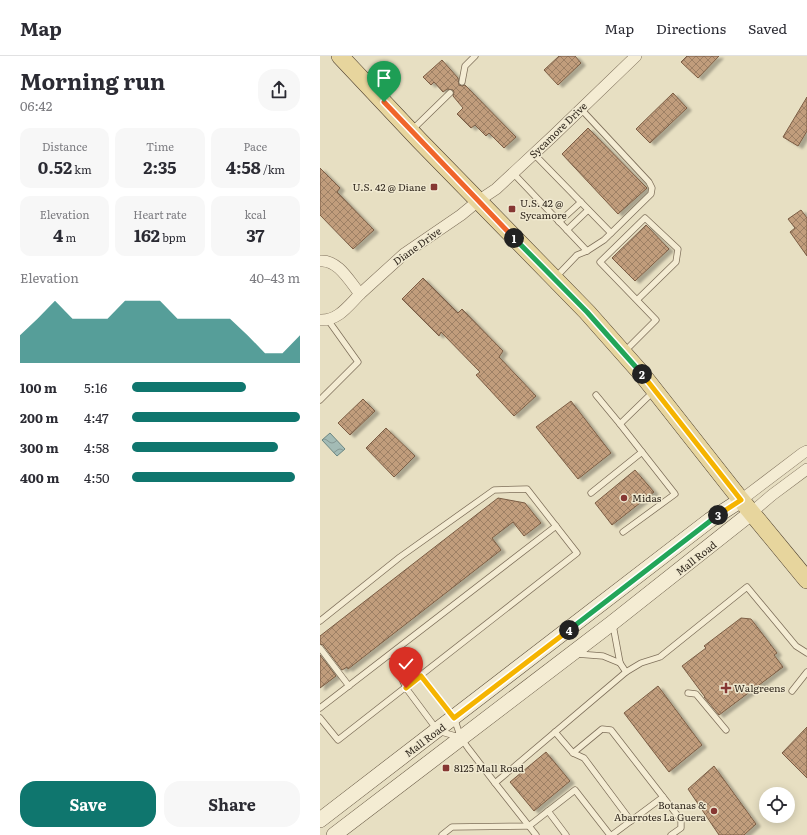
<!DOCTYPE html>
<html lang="en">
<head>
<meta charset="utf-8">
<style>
  :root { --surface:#fff; --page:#f7f7f7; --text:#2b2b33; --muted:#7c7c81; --line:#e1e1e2; --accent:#0f766e }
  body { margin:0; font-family:Literata,serif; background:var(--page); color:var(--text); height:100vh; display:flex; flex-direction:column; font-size:15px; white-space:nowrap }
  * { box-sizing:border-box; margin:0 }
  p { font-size:13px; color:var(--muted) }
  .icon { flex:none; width:22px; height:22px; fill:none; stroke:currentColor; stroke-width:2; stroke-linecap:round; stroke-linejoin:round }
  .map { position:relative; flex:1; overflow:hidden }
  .sheet { display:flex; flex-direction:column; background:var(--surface); width:320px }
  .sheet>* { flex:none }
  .buttons { position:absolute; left:439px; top:731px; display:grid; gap:8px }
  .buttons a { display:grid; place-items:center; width:36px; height:36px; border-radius:50%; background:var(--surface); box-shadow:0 2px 10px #0003; font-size:20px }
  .pin { position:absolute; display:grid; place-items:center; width:34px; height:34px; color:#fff; margin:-41px -17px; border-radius:50% 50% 50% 0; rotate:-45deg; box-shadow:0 0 4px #0007 }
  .pin .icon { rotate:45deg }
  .km { position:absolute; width:20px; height:20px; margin:-10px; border-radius:50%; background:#222; color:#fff; font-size:11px; line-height:20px; text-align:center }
  .round { display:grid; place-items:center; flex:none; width:42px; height:42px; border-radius:16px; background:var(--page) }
  .headline { display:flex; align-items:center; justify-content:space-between; height:68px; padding:0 20px }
  h1 { font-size:22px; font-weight:700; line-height:30px }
  .figures { display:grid; grid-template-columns:repeat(3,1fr); gap:6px; height:68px; padding:4px 20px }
  .figures div { display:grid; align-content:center; border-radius:10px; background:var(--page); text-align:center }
  .figures b { font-size:17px; font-weight:700 }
  .figures small { font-size:11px; font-weight:400 }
  .figures p { font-size:11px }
  .chart { height:112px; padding:8px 20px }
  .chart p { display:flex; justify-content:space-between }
  .chart svg { width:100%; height:72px; margin-top:4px; fill:var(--accent); opacity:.7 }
  .action { display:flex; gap:8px; margin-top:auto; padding:8px 20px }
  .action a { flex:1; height:46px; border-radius:16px; background:var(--accent); color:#fff; font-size:16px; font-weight:700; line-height:46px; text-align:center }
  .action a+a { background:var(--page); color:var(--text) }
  ul { padding:0 20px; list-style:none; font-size:13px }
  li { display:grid; grid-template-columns:64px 48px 1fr; align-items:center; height:30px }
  li i { height:10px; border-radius:5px; background:var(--accent) }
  header { display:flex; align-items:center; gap:24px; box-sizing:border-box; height:56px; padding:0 20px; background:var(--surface); border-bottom:1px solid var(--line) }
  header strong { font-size:19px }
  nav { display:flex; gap:22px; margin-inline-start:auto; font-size:14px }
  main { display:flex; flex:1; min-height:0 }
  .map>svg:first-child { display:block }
  .water { fill:url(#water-waves); stroke:#6c8782 }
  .building { fill:url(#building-cross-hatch); stroke:#7b5d44; filter:url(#shadow) }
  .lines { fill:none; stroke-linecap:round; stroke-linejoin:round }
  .lane-casing { stroke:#7f705b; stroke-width:7 }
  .street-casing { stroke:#7f705b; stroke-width:12 }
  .secondary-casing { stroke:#61523e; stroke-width:16 }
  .primary-casing { stroke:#4d3f2f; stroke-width:18 }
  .lane { stroke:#f4ecd3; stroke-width:5.5 }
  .street { stroke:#f4ecd3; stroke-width:11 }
  .secondary { stroke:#f4ecd3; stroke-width:15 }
  .primary { stroke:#e7d59d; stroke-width:17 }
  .split-1-casing { stroke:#fff; stroke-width:8 }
  .split-2-casing { stroke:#fff; stroke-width:8 }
  .split-3-casing { stroke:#fff; stroke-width:8 }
  .split-4-casing { stroke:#fff; stroke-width:8 }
  .split-5-casing { stroke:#fff; stroke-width:8 }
  .split-1 { stroke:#f0652b; stroke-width:5 }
  .split-2 { stroke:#22a559; stroke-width:5 }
  .split-3 { stroke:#f5b400; stroke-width:5 }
  .split-4 { stroke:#22a559; stroke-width:5 }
  .split-5 { stroke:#f5b400; stroke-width:5 }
  .poi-dot { fill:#863733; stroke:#f0e9d0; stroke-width:1.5 }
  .labels { text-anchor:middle; stroke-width:3; stroke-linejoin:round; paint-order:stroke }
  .street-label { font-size:10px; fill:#31281e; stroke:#f0e9d0 }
  .poi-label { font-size:10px; fill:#31281e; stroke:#f0e9d0; text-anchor:start }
</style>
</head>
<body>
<header>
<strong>Map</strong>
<nav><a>Map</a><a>Directions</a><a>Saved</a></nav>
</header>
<main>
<section class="sheet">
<div class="headline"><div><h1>Morning run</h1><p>06:42</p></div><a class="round"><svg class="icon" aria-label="share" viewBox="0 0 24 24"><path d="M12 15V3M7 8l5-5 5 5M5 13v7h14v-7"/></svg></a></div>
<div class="figures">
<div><p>Distance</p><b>0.52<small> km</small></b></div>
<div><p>Time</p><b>2:35</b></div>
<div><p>Pace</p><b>4:58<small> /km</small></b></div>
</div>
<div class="figures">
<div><p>Elevation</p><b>4<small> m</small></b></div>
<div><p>Heart rate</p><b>162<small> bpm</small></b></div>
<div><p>kcal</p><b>37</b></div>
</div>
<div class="chart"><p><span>Elevation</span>40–43 m</p>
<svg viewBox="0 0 160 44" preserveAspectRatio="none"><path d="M0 44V27L10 17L20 6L30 17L40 17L50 17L60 6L70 6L80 6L90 17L100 17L110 17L120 17L130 27L140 38L150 38L160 27V44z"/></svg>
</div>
<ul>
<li><b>100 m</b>5:16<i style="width:68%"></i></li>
<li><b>200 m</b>4:47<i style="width:100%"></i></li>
<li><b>300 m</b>4:58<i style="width:87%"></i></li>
<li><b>400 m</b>4:50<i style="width:97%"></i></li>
</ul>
<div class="action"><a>Save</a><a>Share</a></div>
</section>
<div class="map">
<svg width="487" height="779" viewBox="0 0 487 779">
  <defs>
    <pattern id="water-waves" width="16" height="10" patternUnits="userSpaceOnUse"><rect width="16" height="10" fill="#a3bbb5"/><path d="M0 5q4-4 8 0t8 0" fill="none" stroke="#859893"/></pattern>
    <pattern id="building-cross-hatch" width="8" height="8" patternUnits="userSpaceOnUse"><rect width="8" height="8" fill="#c19d7c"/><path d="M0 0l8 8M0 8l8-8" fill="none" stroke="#9d8065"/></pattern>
    <filter id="shadow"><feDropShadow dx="4.5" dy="2.5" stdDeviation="1" flood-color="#0004"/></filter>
  </defs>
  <rect width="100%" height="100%" fill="#e7dfc2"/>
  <path class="water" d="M10,377L25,393L17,400L2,384Z"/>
  <g class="building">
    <path d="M239,0H255L261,7L238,29L224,14Z"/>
    <path d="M367,0H399L378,22L361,6Z"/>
    <path d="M122,4L138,22L139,29L142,30L145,29L196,81L184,92L169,77L166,80L155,69L151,72L137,58L143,52L133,40L134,36L133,34L127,33L123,36L114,26L111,29L103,21Z"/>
    <path d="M353,37L367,52L330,87L316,73Z"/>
    <path d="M487,41V75L478,90L463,81Z"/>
    <path d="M268,72L327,132L298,158L242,98Z"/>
    <path d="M0,112L20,132L17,136L54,174L33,193L0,159Z"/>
    <path d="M481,154L487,162V200L470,176L475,172L468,163Z"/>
    <path d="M326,169L349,193L315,225L292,202Z"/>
    <path d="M103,222L138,257L142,253L183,295L179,301L216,340L194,360L156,319L160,316L121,276L119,280L82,243Z"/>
    <path d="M43,343L55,355L30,379L18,367Z"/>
    <path d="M251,345L291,397L258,423L216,371Z"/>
    <path d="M66,372L95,400L74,421L46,392Z"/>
    <path d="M315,414L334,436L292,469L275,447Z"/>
    <path d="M178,442L205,447L221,467L204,480L193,466L172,482L181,494L28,613L27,611L22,614L3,589L0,588V580Z"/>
    <path d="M421,562L431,563L457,597L454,599L463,611L399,659L384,641H385L362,610L386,592L384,590Z"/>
    <path d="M0,599L16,620L0,632Z"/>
    <path d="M338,630L382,689L349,716L304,657Z"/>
    <path d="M487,671V722L462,697Z"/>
    <path d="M226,696L250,725L214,755L190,726Z"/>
    <path d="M394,710L436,768L424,779H399L368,733Z"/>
  </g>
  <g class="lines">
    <g class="lane-casing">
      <g id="lane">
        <path d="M142,26L145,10L155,0"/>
        <path d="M92,74L130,37"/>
        <path d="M214,98L291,177"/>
        <path d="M193,117L267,195"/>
        <path d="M239,166L261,146"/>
        <path d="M247,174L268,154"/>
        <path d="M236,221L257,199L267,195L284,184L331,138L332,132L329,126L261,53"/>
        <path d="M305,295L336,264L280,206L325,162L358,193L356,206L317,244"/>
        <path d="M276,339L300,368"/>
        <path d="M0,344L38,306L8,264"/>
        <path d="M271,437L322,396"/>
        <path d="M303,476L355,438L300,368L333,336"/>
        <path d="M0,565L80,501L174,434L207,433L257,497L18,684L0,662"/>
        <path d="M293,569L300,607L306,616"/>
        <path d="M0,592L29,630"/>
        <path d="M71,598L86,632L118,675L139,681"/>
        <path d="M257,598L283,600L300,607"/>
        <path d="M101,620L134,662L141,682L148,692L175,727L216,779"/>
        <path d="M472,635L487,616"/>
        <path d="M368,637L376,638L406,674"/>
        <path d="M0,652L236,470"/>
        <path d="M235,676L253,697L282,673L291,674L361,764V772L351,779"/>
        <path d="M253,697L264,702L311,765"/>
        <path d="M175,727L306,616L321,607L340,601L427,531L476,590L487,597"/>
        <path d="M228,755L246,779"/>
        <path d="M122,779L132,771L209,770L255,734L290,779"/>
        <path d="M292,779L343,741"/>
      </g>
    </g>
    <g class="street-casing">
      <g id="street">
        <path d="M0,205C18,203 30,226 40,238C28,250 18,265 0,264"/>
        <path d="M40,238L84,198L141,159L158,145L176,133L233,80L316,0"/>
        <path d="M421,444L483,397L487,395"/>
        <path d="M431,457L452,439L487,413"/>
      </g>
    </g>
    <g class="secondary-casing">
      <g id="secondary">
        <path d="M0,764L390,464L421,444"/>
        <path d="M14,779L292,567L431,457"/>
      </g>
    </g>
    <g class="primary-casing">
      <path id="primary" d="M20,0L99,84L267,256L321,317L421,444L487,524"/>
    </g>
    <use href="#lane" class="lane"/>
    <use href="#street" class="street"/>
    <use href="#secondary" class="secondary"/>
    <use href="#primary" class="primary"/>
  </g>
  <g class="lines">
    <g class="split-1-casing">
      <path id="split-1" d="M64,46L194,182"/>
    </g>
    <g class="split-2-casing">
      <path id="split-2" d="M194,182L267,256L322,318"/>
    </g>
    <g class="split-3-casing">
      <path id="split-3" d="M322,318L421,444L398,459"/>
    </g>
    <g class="split-4-casing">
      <path id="split-4" d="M249,574L398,459"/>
    </g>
    <g class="split-5-casing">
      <path id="split-5" d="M86,632L101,620L134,662L249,574"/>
    </g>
    <use href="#split-1" class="split-1"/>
    <use href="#split-2" class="split-2"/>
    <use href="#split-3" class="split-3"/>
    <use href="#split-4" class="split-4"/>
    <use href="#split-5" class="split-5"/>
  </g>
  <g class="poi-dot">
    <rect x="110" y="127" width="8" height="8" rx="2"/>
    <rect x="188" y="149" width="8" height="8" rx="2"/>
    <circle cx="304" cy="442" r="4"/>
    <path d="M404 626h4v4h4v4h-4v4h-4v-4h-4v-4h4z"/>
    <rect x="122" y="708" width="8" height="8" rx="2"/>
    <circle cx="394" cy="755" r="4"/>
  </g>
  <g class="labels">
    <g class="street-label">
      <text transform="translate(238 74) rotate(-44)" y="4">Sycamore Drive</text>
      <text transform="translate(97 190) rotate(-36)" y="4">Diane Drive</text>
      <text transform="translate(376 502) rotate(-38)" y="4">Mall Road</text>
      <text transform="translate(105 684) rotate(-37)" y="4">Mall Road</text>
    </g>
    <g class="poi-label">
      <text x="106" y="135" text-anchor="end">U.S. 42 @ Diane</text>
      <text x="200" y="151">U.S. 42 @<tspan x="200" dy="12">Sycamore</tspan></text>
      <text x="312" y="446">Midas</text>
      <text x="414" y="636">Walgreens</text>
      <text x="134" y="716">8125 Mall Road</text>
      <text x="386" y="753" text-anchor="end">Botanas &amp;<tspan x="386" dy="12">Abarrotes La Guera</tspan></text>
    </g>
  </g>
</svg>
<div class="buttons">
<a><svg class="icon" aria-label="locate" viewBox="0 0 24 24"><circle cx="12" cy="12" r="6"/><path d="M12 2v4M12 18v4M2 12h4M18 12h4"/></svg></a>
</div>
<div class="pin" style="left:64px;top:46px;background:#1e9e55"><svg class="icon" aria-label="arrive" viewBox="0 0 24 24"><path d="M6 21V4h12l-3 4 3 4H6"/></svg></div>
<div class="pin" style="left:86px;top:632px;background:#d93025"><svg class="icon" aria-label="check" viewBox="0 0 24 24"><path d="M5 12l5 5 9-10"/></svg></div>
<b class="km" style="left:194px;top:182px">1</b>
<b class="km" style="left:322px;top:318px">2</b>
<b class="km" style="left:398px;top:459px">3</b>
<b class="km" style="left:249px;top:574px">4</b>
</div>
</main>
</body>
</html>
